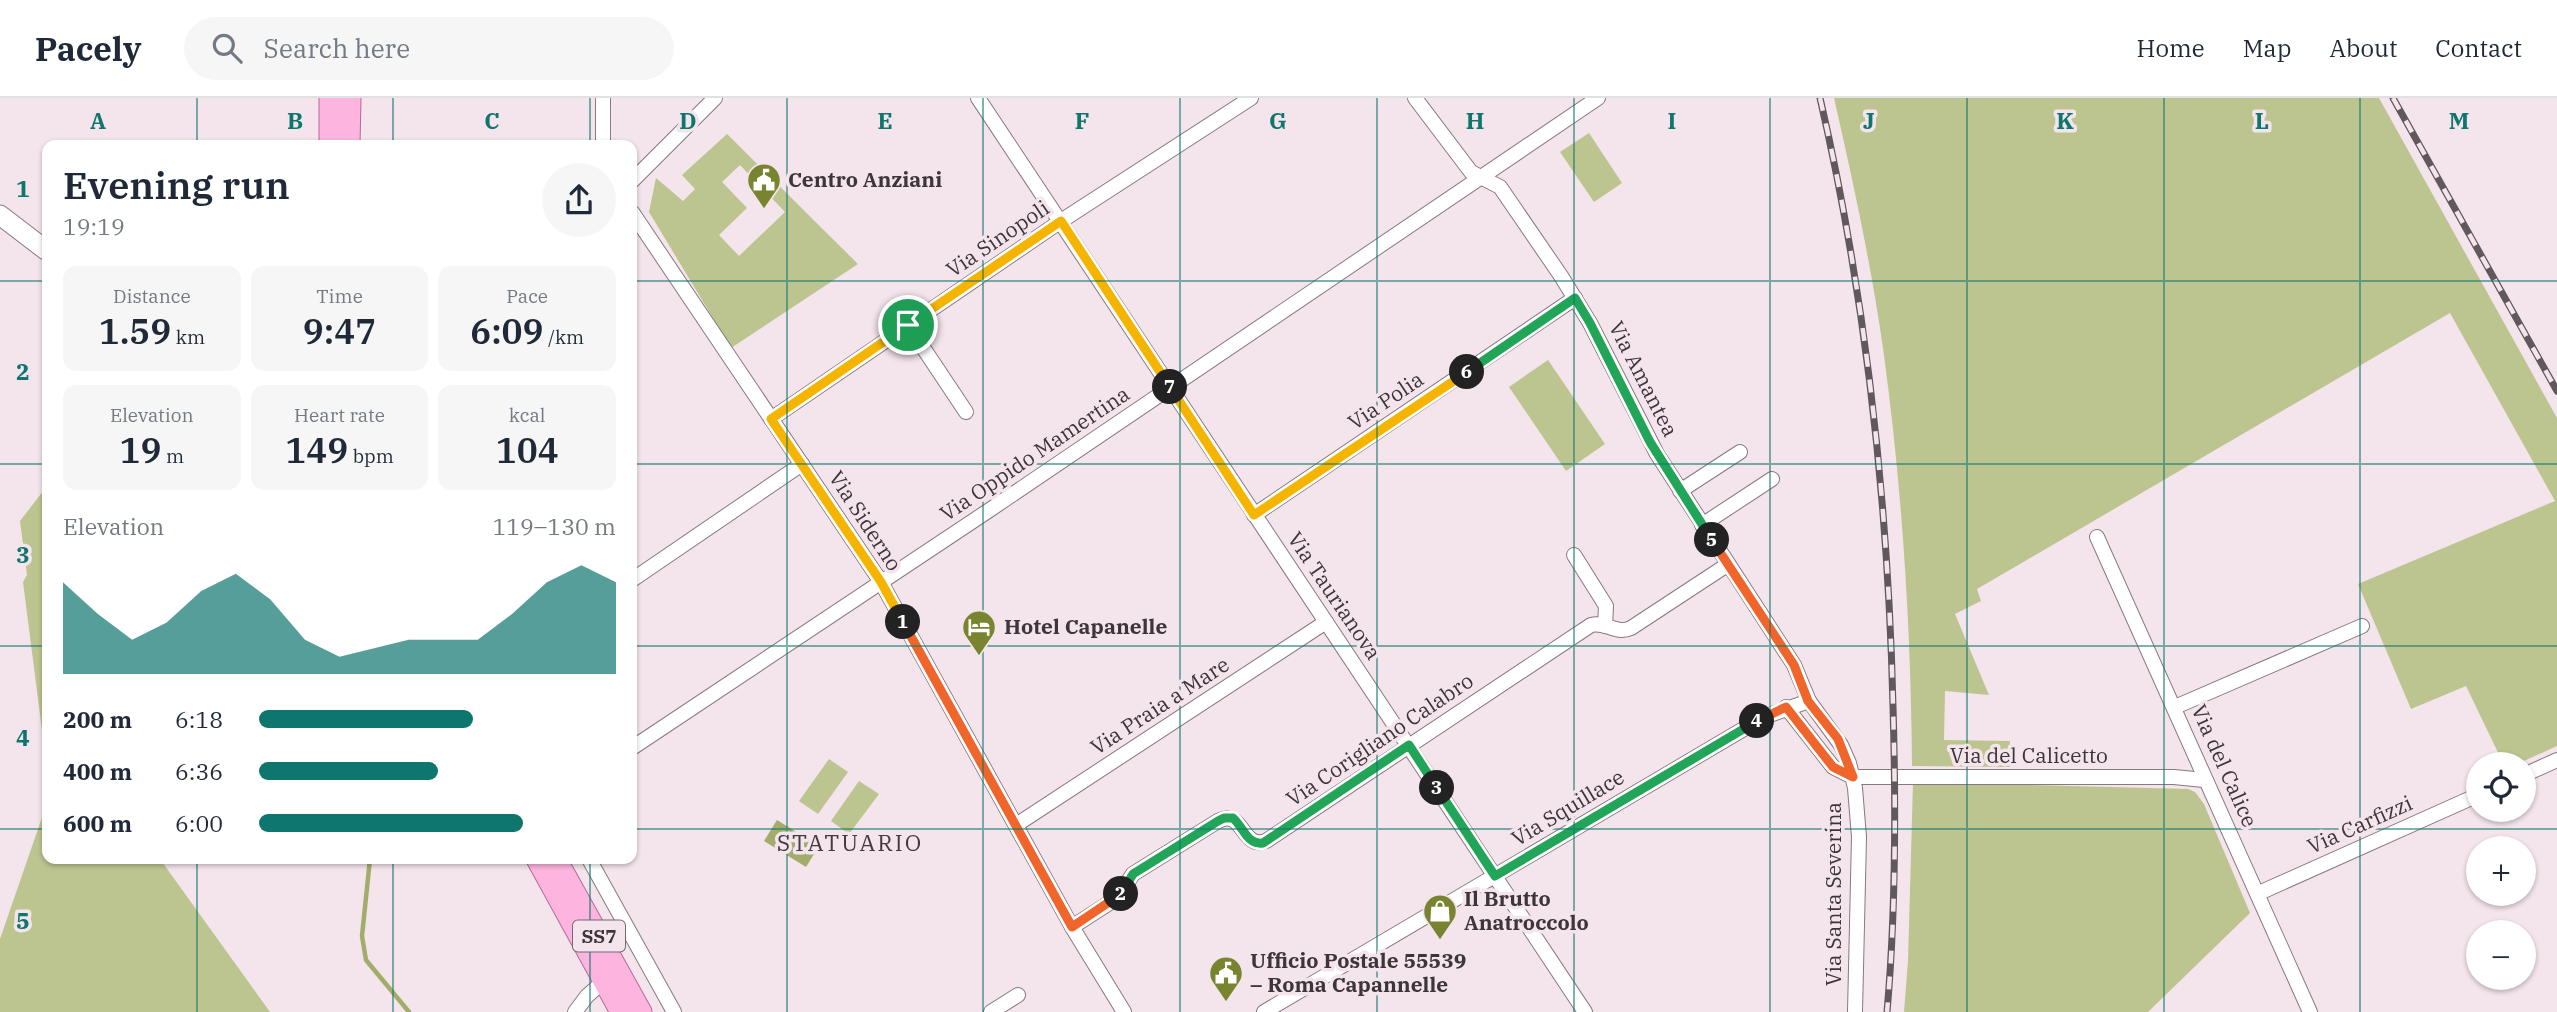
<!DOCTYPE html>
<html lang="en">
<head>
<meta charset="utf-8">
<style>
  :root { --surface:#fff; --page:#f6f6f7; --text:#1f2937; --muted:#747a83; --line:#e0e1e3; --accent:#0f766e }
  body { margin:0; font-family:"IBM Plex Serif",serif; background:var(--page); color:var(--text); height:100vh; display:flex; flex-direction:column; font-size:26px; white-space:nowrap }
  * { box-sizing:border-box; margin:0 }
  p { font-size:23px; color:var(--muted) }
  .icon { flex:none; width:38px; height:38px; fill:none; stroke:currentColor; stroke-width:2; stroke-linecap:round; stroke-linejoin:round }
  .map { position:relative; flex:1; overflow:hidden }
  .details { position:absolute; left:42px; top:42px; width:595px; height:724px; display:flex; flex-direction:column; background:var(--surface); border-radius:14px; box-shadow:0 2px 5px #0004 }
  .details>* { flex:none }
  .controls { position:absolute; left:2466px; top:654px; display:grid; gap:14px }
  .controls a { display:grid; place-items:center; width:70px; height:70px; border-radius:50%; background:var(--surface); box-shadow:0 2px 5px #0004; font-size:35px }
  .pin { position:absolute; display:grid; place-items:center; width:60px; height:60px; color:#fff; margin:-30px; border:4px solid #fff; border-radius:50%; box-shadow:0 2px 7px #0007 }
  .km { position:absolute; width:35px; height:35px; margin:-18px; border-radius:50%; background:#222; color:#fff; font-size:19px; line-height:35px; text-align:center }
  .round { display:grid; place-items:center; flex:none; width:74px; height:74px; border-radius:37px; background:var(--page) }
  .overview { display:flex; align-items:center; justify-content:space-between; height:119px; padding:0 21px }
  h1 { font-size:38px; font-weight:600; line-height:52px }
  .stats { display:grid; grid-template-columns:repeat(3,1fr); gap:10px; height:119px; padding:7px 21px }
  .stats div { display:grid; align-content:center; border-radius:14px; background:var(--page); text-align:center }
  .stats b { font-size:35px; font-weight:600 }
  .stats small { font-size:19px; font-weight:400 }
  .stats p { font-size:19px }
  .chart { height:196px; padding:14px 21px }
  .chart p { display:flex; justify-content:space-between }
  .chart svg { width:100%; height:126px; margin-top:7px; fill:var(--accent); opacity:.7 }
  ul { padding:0 21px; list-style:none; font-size:23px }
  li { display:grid; grid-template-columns:112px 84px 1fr; align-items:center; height:52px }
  li i { height:18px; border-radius:9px; background:var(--accent) }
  header { display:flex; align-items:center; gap:42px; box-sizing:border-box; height:98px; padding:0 35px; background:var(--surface); border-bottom:2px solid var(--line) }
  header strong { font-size:33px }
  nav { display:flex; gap:38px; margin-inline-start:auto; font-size:24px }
  .search { width:490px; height:63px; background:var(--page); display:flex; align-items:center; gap:18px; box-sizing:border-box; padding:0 24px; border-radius:38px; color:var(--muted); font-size:26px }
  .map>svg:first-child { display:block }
  .green { fill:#bcc58f; fill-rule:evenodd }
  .water { fill:#a3ad6b }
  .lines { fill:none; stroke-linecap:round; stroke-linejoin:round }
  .stream { stroke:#a3ad6b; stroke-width:4.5 }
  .minor-casing { stroke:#877980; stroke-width:16 }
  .secondary-casing { stroke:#877980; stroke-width:21 }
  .primary-casing { stroke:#b86997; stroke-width:23 }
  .minor { stroke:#fff; stroke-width:14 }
  .secondary { stroke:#fff; stroke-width:19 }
  .primary { stroke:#fdb5df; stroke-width:21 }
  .rail-casing { stroke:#60585c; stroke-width:7 }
  .rail { stroke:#f4e4ec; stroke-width:4.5; stroke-dasharray:13; stroke-linecap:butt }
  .split-1-casing { stroke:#fff; stroke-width:14 }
  .split-2-casing { stroke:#fff; stroke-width:14 }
  .split-3-casing { stroke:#fff; stroke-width:14 }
  .split-4-casing { stroke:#fff; stroke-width:14 }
  .split-5-casing { stroke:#fff; stroke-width:14 }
  .split-6-casing { stroke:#fff; stroke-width:14 }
  .split-7-casing { stroke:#fff; stroke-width:14 }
  .split-8-casing { stroke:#fff; stroke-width:14 }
  .split-1 { stroke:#f5b400; stroke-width:9 }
  .split-2 { stroke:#f0652b; stroke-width:9 }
  .split-3 { stroke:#22a559; stroke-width:9 }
  .split-4 { stroke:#22a559; stroke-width:9 }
  .split-5 { stroke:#f0652b; stroke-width:9 }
  .split-6 { stroke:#22a559; stroke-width:9 }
  .split-7 { stroke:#f5b400; stroke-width:9 }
  .split-8 { stroke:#f5b400; stroke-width:9 }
  .grid { fill:none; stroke:#0f766e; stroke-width:2; stroke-opacity:0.55 }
  .labels { text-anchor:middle; stroke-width:7; stroke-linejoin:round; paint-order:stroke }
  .shield { fill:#f4e4ec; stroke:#736a6f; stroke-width:2 }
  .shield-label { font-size:19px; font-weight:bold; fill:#3c3639 }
  .poi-label { font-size:21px; font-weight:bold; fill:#3c3639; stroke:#f4e4ec; text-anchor:start }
  .street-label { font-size:21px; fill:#3c3639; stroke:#f4e4ec }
  .neighbourhood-label { font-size:23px; letter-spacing:2px; fill:#463940; stroke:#f4e4ec }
  .grid-label { font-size:23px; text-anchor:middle; font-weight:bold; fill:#0f766e; stroke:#f4e4ec; stroke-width:7; stroke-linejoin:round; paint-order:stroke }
</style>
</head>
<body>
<header>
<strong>Pacely</strong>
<div class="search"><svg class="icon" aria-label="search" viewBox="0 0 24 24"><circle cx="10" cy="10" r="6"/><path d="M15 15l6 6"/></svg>Search here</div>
<nav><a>Home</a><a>Map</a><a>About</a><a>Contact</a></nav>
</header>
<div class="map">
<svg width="2557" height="914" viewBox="0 0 2557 914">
  <rect width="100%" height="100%" fill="#f4e4ec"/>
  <g class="green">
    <path d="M1834,0H2379L2557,320V648L2515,667H2504L2466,588L2411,611L2358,486L2555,403L2450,215L1977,491L1981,503L1955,516L1989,597L1945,593L1944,642L2010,643V669L1912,668C1911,529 1902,388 1883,250C1871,166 1853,83 1834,0Z"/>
    <path d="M1589,35L1622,85L1594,104L1560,54Z"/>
    <path d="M727,36L858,166L731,250L649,114L656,80L683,103L695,91L682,77ZM740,67L785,114L739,158L719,137L747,110L722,84Z"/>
    <path d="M1548,262L1605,346L1566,373L1509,289Z"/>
    <path d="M47,388V671L23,484L27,477L20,423Z"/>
    <path d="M829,661L848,674L818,716L799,703Z"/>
    <path d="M859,683L879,696L849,736L831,723Z"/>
    <path d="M1913,684L2188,691L2195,694L2204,706L2250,815L2148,914H1904L1908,863Z"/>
    <path d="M47,705V761H160L270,914H0V841Z"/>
  </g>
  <path class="water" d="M777,722L819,748L806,769L764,743Z"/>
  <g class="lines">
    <path class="stream" d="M370,761L362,838L366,862L409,914"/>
    <g class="minor-casing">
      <g id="minor">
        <path d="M978,0L1585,914"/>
        <path d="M1415,0L1471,74L1500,89L1561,178L1590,225L1657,356L1794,567L1809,603"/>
        <path d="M603,47V0"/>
        <path d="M632,83L715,0"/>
        <path d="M632,114L881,484L1072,829L1124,914"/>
        <path d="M908,227L966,314"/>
        <path d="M771,321L1061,123L1251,0"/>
        <path d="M1680,393L1740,354"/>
        <path d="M1254,417L1575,200"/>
        <path d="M1702,427L1772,381"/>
        <path d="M2097,439L2310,914"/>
        <path d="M1574,457L1606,508L1605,528"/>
        <path d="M632,482L802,366"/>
        <path d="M1786,609L1833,669L1853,679H2174L2204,682"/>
        <path d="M2175,609L2362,528"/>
        <path d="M632,650L988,413L1598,0"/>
        <path d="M2524,677L2557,662"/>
        <path d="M1016,727L1326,524"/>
        <path d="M589,761L674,914"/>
        <path d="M2259,795L2478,697"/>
        <path d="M1072,829L1117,800L1133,776L1218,723C1244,710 1241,752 1266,743L1591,527C1606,523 1616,537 1631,530L1727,467"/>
        <path d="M575,914L587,898L604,883"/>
        <path d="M991,914L1018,897"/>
        <path d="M1264,914L1764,619L1809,603L1841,647L1849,665L1855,690L1859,739L1855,914"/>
      </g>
    </g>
    <g class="secondary-casing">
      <path id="secondary" d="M0,117L47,153"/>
    </g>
    <g class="primary-casing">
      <g id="primary">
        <path d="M330,47V0"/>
        <path d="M349,47L350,0"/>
        <path d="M537,761L621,914"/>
        <path d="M556,761L641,914"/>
      </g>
    </g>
    <use href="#minor" class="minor"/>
    <use href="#secondary" class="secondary"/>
    <use href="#primary" class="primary"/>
    <g class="rail-casing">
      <g id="rail">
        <path d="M1820,0C1866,199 1888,403 1893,608C1896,710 1896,812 1887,914"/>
        <path d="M2393,0L2557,293"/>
      </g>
    </g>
    <use href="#rail" class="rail"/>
  </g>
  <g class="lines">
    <g class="split-1-casing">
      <path id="split-1" d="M903,524L881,484L771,321L908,227"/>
    </g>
    <g class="split-2-casing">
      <path id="split-2" d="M903,524L1072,829L1121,796"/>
    </g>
    <g class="split-3-casing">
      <path id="split-3" d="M1121,796L1133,776L1218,723L1224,720H1233C1244,730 1247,747 1263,745L1409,647L1437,690"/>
    </g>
    <g class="split-4-casing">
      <path id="split-4" d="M1437,690L1495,778L1757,623"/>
    </g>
    <g class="split-5-casing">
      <path id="split-5" d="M1712,442L1794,567L1808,603L1838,641L1853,679L1833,669L1786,609L1757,623"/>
    </g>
    <g class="split-6-casing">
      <path id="split-6" d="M1467,274L1575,200L1590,225L1650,344L1712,442"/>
    </g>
    <g class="split-7-casing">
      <path id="split-7" d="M1170,289L1254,417L1467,274"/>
    </g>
    <g class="split-8-casing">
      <path id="split-8" d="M908,227L1061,123L1170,289"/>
    </g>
    <use href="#split-1" class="split-1"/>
    <use href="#split-2" class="split-2"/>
    <use href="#split-3" class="split-3"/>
    <use href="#split-4" class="split-4"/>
    <use href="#split-5" class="split-5"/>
    <use href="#split-6" class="split-6"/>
    <use href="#split-7" class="split-7"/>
    <use href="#split-8" class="split-8"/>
  </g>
  <path class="grid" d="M197,0V47M393,0V47M590,0V47M787,0V914M983,0V914M1180,0V914M1377,0V914M1574,0V914M1770,0V914M1967,0V914M2164,0V914M2360,0V914M0,183H47M632,183H2557M0,366H47M632,366H2557M0,548H47M632,548H2557M0,731H47M632,731H2557M197,761V914M393,761V914M590,761V914"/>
  <defs>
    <g id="civic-pin" transform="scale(1.75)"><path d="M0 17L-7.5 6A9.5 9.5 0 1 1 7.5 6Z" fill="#798430" stroke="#f4e4ec"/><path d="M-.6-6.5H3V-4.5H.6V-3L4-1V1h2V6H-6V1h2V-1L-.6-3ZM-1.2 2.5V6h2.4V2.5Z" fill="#fff"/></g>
    <g id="hotel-pin" transform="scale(1.75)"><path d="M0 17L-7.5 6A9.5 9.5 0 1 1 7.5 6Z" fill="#798430" stroke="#f4e4ec"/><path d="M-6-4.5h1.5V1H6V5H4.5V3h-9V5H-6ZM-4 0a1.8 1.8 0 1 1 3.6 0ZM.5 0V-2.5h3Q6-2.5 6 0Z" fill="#fff"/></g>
    <g id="shop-pin" transform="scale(1.75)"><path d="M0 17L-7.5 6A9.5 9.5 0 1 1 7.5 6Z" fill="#798430" stroke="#f4e4ec"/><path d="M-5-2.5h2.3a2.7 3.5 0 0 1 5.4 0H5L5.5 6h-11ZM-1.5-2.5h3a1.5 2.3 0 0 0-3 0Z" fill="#fff"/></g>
  </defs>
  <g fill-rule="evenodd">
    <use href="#civic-pin" x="764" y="82"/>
    <use href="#hotel-pin" x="979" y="529"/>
    <use href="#shop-pin" x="1440" y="813"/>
    <use href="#civic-pin" x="1226" y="875"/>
  </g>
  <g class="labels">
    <rect class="shield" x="573" y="822.5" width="52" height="31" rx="5"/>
    <g class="shield-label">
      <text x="599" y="845">SS7</text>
    </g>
    <g class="poi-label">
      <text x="788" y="89">Centro Anziani</text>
      <text x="1004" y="536">Hotel Capanelle</text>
      <text x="1464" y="808">Il Brutto<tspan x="1464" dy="24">Anatroccolo</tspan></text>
      <text x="1250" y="870">Ufficio Postale 55539<tspan x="1250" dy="24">– Roma Capannelle</tspan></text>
    </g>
    <g class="street-label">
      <text transform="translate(998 141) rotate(-34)" y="7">Via Sinopoli</text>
      <text transform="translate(1643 281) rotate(63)" y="7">Via Amantea</text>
      <text transform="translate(1386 303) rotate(-34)" y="7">Via Polia</text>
      <text transform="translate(1035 356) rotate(-34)" y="7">Via Oppido Mamertina</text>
      <text transform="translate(865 423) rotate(57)" y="7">Via Siderno</text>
      <text transform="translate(1334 498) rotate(56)" y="7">Via Taurianova</text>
      <text transform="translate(1160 608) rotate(-33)" y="7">Via Praia a Mare</text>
      <text transform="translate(1380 642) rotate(-34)" y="7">Via Corigliano Calabro</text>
      <text x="2029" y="665">Via del Calicetto</text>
      <text transform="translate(2224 668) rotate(66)" y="7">Via del Calice</text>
      <text transform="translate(1568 710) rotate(-31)" y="7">Via Squillace</text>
      <text transform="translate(2360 727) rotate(-24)" y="7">Via Carfizzi</text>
      <text transform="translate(1834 796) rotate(-90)" y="7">Via Santa Severina</text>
    </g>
    <g class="neighbourhood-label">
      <text x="850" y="753">STATUARIO</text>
    </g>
  </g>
  <g class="grid-label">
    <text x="98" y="31">A</text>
    <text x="295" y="31">B</text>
    <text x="492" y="31">C</text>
    <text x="688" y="31">D</text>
    <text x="885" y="31">E</text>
    <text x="1082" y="31">F</text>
    <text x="1278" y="31">G</text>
    <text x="1475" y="31">H</text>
    <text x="1672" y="31">I</text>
    <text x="1869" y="31">J</text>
    <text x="2065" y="31">K</text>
    <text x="2262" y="31">L</text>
    <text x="2459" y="31">M</text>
    <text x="23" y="99">1</text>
    <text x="23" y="282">2</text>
    <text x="23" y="465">3</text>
    <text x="23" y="648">4</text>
    <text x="23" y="831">5</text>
  </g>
</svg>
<div class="controls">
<a><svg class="icon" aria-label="locate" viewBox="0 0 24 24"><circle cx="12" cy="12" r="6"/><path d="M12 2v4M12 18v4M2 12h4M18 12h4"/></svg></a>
<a>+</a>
<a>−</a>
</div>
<div class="pin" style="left:908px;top:227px;background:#1e9e55"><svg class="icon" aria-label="arrive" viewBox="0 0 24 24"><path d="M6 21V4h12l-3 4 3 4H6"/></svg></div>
<b class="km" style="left:903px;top:524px">1</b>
<b class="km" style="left:1121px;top:796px">2</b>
<b class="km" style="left:1437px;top:690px">3</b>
<b class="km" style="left:1757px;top:623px">4</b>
<b class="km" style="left:1712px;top:442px">5</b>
<b class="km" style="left:1467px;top:274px">6</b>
<b class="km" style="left:1170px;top:289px">7</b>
<section class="details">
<div class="overview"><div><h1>Evening run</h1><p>19:19</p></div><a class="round"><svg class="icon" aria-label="share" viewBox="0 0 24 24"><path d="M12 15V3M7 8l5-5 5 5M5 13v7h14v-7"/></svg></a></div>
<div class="stats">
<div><p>Distance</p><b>1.59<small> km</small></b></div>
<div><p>Time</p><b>9:47</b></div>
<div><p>Pace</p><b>6:09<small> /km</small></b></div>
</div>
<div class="stats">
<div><p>Elevation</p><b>19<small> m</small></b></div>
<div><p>Heart rate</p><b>149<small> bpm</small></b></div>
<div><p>kcal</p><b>104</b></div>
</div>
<div class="chart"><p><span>Elevation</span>119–130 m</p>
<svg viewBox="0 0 160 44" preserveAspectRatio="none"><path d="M0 44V12L10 23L20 32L30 26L40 15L50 9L60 18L70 32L80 38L90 35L100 32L110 32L120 32L130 23L140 12L150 6L160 12V44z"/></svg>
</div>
<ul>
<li><b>200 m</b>6:18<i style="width:60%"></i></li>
<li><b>400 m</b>6:36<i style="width:50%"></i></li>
<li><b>600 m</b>6:00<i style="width:74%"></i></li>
</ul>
</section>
</div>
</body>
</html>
